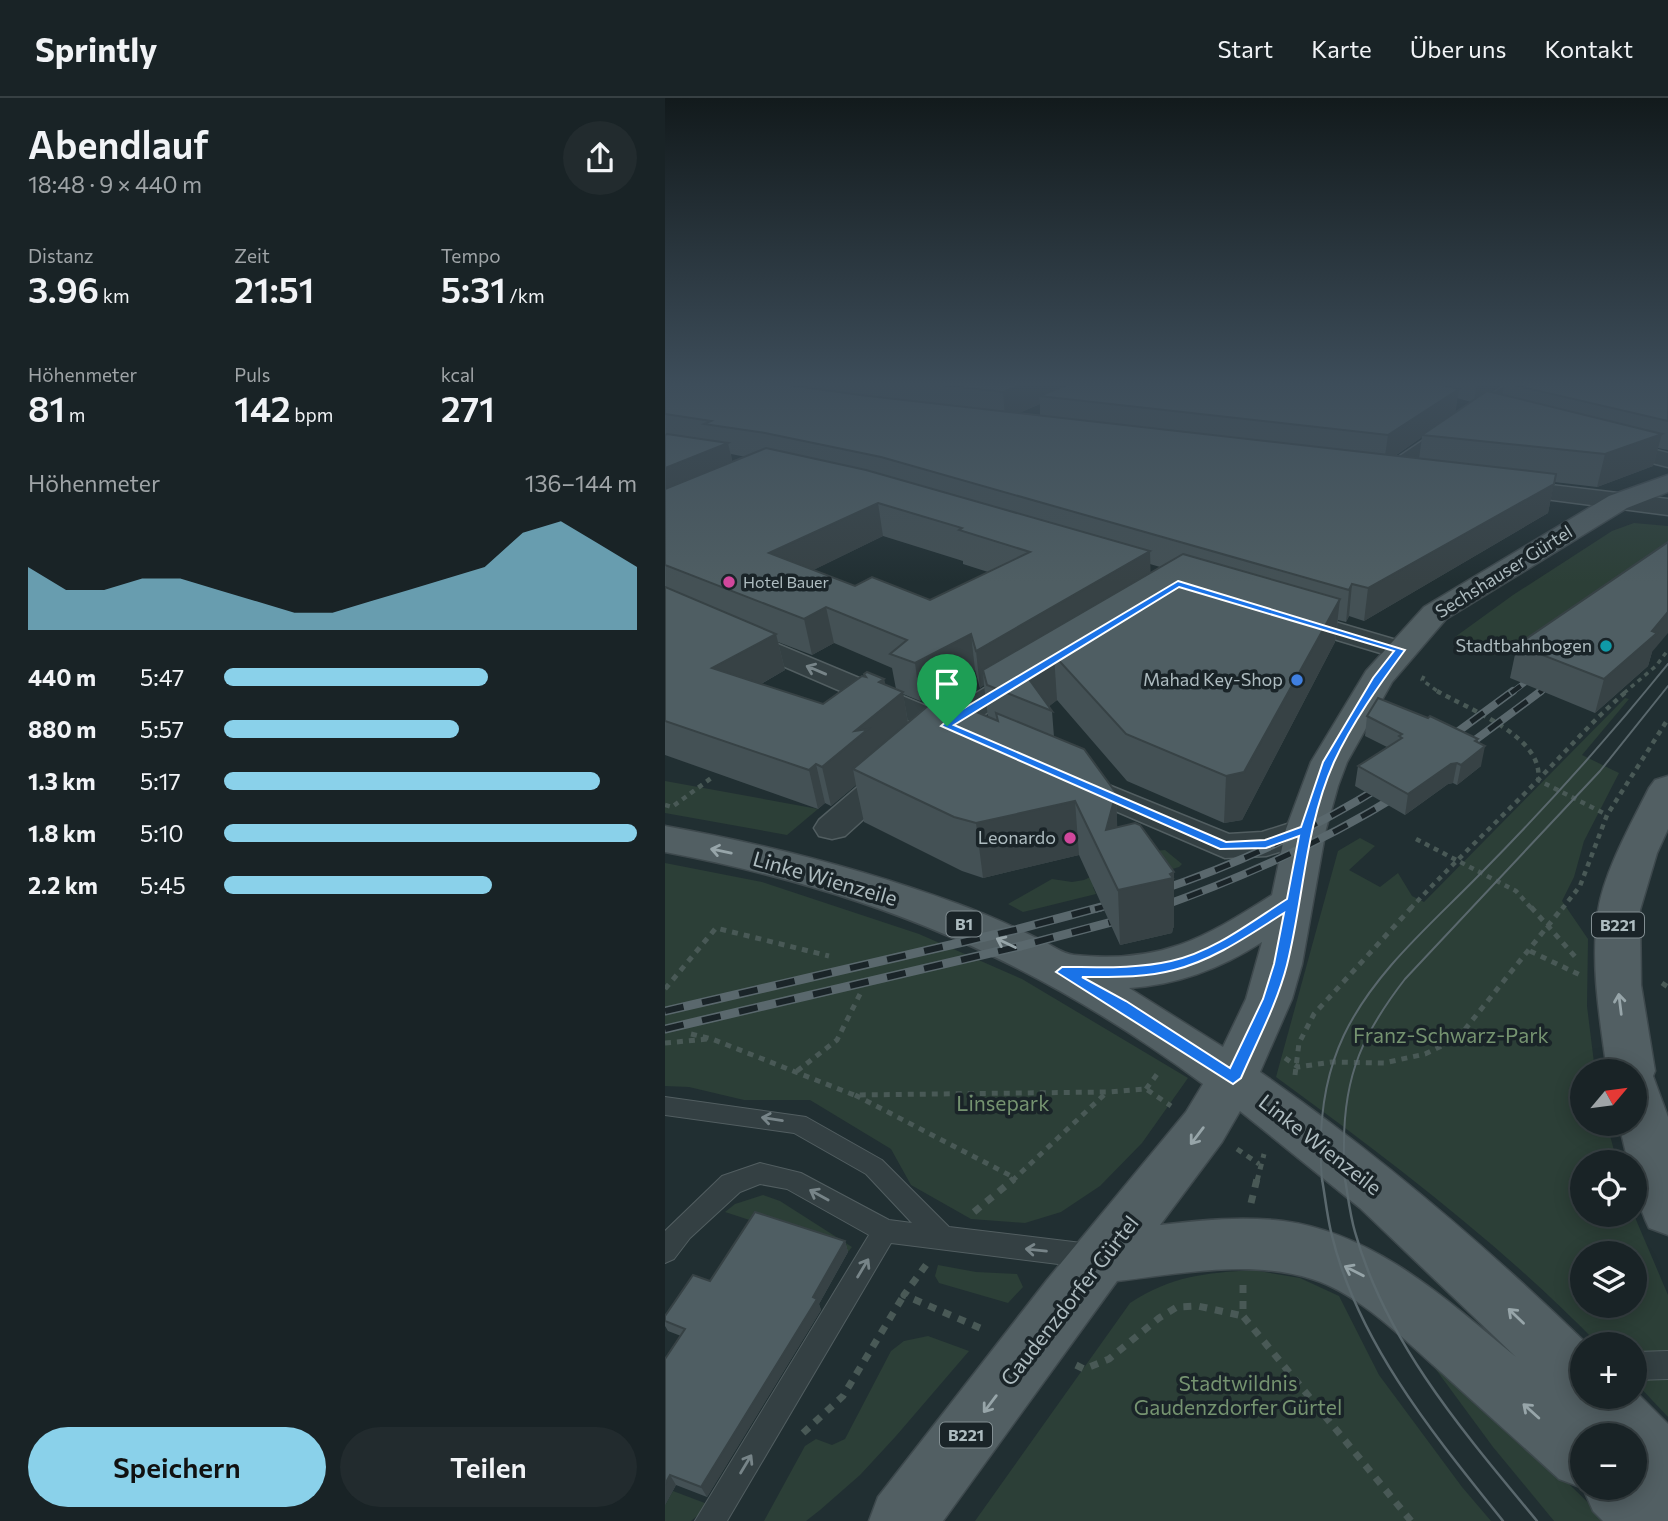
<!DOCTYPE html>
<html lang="de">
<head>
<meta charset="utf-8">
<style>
  :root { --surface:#192326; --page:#222b2e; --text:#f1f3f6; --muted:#9fa4a7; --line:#374043; --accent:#8ad1ea }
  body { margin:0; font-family:Commissioner,sans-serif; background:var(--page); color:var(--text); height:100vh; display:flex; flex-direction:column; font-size:26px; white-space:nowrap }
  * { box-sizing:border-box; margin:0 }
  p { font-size:23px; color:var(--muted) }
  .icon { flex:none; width:38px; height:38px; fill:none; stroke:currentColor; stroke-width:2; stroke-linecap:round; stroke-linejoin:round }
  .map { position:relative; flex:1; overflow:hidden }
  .details { display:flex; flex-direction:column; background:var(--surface); width:665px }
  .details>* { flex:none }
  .needle { width:46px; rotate:61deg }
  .buttons { position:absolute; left:905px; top:961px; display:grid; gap:14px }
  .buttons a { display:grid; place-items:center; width:77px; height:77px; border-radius:50%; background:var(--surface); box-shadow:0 4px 18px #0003,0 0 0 2px var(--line); font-size:35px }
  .pin { position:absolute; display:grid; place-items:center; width:60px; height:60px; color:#fff; margin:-72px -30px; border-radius:50% 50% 50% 0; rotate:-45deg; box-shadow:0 0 7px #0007 }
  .pin .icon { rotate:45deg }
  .round { display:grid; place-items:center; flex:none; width:74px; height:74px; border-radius:37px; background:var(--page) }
  .head { display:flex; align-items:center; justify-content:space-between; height:119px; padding:0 28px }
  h1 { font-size:38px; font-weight:600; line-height:52px }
  .stats { display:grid; grid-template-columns:repeat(3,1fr); gap:10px; height:119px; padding:7px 28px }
  .stats div { display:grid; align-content:center }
  .stats b { font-size:35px; font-weight:600 }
  .stats small { font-size:19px; font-weight:400 }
  .stats p { font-size:19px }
  .chart { height:196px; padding:14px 28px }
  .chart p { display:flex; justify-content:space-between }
  .chart svg { width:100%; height:126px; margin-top:7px; fill:var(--accent); opacity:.7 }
  .button { display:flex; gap:14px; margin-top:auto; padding:14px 28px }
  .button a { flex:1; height:80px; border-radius:42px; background:var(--accent); color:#111; font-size:28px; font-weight:600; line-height:80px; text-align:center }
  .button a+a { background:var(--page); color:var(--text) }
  ul { padding:0 28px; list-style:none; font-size:23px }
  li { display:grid; grid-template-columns:112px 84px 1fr; align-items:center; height:52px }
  li i { height:18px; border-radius:9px; background:var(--accent) }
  header { display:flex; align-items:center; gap:42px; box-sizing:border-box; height:98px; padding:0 35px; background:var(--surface); border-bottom:2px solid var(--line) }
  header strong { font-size:33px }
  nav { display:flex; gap:38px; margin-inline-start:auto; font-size:24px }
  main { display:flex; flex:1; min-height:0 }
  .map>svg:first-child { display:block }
  .green { fill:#2c3f37; fill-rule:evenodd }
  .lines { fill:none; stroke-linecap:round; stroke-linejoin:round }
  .service-casing { stroke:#525e61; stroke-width:2 }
  .minor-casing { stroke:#525e61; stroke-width:3 }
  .tertiary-casing { stroke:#525e61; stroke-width:3 }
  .primary-casing { stroke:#3e494d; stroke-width:3 }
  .path-far3 { stroke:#495956; stroke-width:3.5; stroke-dasharray:4.5 4.5; stroke-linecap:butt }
  .path-far2 { stroke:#495956; stroke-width:4.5; stroke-dasharray:5 5; stroke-linecap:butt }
  .path-far1 { stroke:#495956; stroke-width:5; stroke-dasharray:6 6; stroke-linecap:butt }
  .path { stroke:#495956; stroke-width:7; stroke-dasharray:8 8; stroke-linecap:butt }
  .service { fill:#344043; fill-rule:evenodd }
  .minor { fill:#344043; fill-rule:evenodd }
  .tertiary { fill:#344043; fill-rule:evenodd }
  .primary { fill:#525f63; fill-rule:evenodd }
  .tram-far1 { stroke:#5a686d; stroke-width:2 }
  .tram { stroke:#5a686d; stroke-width:2.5 }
  .rail-far2-casing { stroke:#5a686d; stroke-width:6 }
  .rail-far1-casing { stroke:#5a686d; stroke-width:8 }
  .rail-casing { stroke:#5a686d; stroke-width:9 }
  .rail-far2 { stroke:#1a2428; stroke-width:4.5; stroke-dasharray:12; stroke-linecap:butt }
  .rail-far1 { stroke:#1a2428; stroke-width:5; stroke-dasharray:16; stroke-linecap:butt }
  .rail { stroke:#1a2428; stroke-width:6; stroke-dasharray:19; stroke-linecap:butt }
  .wall { fill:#445155; fill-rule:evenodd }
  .shaded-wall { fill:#374245 }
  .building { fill:#4f5e63; stroke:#374245; stroke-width:2; fill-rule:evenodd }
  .oneway { stroke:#778488 }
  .oneway2 { stroke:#97a5a9 }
  .route { fill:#1a73e8; stroke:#fff; stroke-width:2; fill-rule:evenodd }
  .hotel-dot { fill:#d1479c; stroke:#1a2428; stroke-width:2.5 }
  .culture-dot { fill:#0f9aa8; stroke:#1a2428; stroke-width:2.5 }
  .shop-dot { fill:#3f7fe0; stroke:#1a2428; stroke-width:2.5 }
  .labels { text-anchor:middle; stroke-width:7; stroke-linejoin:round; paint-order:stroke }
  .far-poi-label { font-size:16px; fill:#aebcc0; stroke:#1a2428; text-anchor:start }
  .shield { fill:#1a2428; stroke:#828e92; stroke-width:2 }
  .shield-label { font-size:16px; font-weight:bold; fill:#aebcc0 }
  .street-label { font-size:18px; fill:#aebcc0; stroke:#1a2428 }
  .poi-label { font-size:18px; fill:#aebcc0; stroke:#1a2428; text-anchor:end }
  .near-street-label { font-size:21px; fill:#aebcc0; stroke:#1a2428 }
  .near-park-label { font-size:21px; fill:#759370; stroke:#1a2428 }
</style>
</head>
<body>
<header>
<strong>Sprintly</strong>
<nav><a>Start</a><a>Karte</a><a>Über uns</a><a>Kontakt</a></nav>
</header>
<main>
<section class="details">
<div class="head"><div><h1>Abendlauf</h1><p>18:48 · 9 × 440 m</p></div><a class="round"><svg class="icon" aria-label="share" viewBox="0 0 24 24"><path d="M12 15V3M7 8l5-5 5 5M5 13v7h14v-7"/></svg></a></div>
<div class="stats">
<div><p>Distanz</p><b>3.96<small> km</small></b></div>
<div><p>Zeit</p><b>21:51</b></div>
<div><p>Tempo</p><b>5:31<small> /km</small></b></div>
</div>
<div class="stats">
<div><p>Höhenmeter</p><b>81<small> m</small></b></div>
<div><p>Puls</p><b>142<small> bpm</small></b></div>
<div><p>kcal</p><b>271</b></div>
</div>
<div class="chart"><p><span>Höhenmeter</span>136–144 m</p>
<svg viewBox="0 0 160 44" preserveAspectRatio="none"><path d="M0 44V22L10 30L20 30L30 26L40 26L50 30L60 34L70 38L80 38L90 34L100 30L110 26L120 22L130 10L140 6L150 14L160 22V44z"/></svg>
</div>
<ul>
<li><b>440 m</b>5:47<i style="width:64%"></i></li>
<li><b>880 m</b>5:57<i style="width:57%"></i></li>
<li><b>1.3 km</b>5:17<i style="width:91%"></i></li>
<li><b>1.8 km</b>5:10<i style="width:100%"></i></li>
<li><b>2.2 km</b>5:45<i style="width:65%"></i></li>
</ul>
<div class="button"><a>Speichern</a><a>Teilen</a></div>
</section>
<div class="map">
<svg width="1003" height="1423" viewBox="0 0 1003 1423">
  <rect width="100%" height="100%" fill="#212f32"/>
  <g class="green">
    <path d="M969,425L1003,428V445L845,553C823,564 808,552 790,539L848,497L947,433Z"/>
    <path d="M960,600L964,601L917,657L954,675L919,743L909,779L897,803L923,841L922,908L930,973H917V1026H942L952,1064H917V1116L969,1117L1003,1197V1319L970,1284V1246H933C836,1146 723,1061 611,979L673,753L695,740L710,748L684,772L715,789L733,775L747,798L759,804ZM917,1155H970V1208H917Z"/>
    <path d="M0,683L153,711L122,737L0,715Z"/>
    <path d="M500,752L517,766L514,769L473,782L471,780L428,789L431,796L358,814L343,806L387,781L407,784L419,782L479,754Z"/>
    <path d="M0,765L97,784L254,836L357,881L523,980L477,1045L435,1088L396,1114L360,1125L306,1121L246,1087L226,1051L145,1002H79L24,989L0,988Z"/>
    <path d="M98,1097L115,1103L187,1149L183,1154L60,1114L70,1106Z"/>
    <path d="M273,1167L311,1174L352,1176L358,1189L343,1205L274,1185L270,1178Z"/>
    <path d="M588,1172L635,1180L674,1198L714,1277L797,1389L826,1423H310L465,1205C506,1178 540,1175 588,1172Z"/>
    <path d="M263,1238L304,1253L231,1338L195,1377L155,1412L141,1423H99L140,1348L151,1341L167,1347L180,1341L226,1253L239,1243Z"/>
    <path d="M761,1258L871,1354L942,1423H889L828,1349Z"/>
    <path d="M8,1393L45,1407L26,1423H0V1407Z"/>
  </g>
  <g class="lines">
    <g class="service-casing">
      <g id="service">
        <path d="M0,999L141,1019L217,1062L284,1129L425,1146L434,1150L438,1158L434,1166L425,1170L226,1145L62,1423H30L204,1137L122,1091L95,1086L75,1094L25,1140L9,1161L0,1165V1133L57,1078L95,1065L136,1075L224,1122L247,1125L201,1076L129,1035L0,1017Z"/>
        <path d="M1003,1253V1281L970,1282V1254Z"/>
      </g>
    </g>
    <g class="minor-casing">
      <g id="minor">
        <path d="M843,285H865L733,380H717L714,375L717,370Z"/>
        <path d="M947,341L1003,355V369L939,353L936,348L939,343Z"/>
        <path d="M0,499L278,615L351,571L362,568L373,571L377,577L373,583L304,626L312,634L307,641L296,644L287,641L180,738L167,741L154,738L149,730L154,722L261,630L0,517Z"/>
        <path d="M626,511L745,546L750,552L745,558L735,561L616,525L612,519L616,513Z"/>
        <path d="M409,673L564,736L597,734L641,720L654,723L659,731L654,739L614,754L601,758L560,760L397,690L392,683L397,676Z"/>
      </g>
    </g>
    <g class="tertiary-casing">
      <path id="tertiary" d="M835,381L1003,401V417L826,394L822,389L826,384Z"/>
    </g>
    <g class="primary-casing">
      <g id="primary">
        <path d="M1003,377V394L962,410L781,521L727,584L682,664L673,688L661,731L637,866L627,901L595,974C712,1055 820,1147 922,1246H917V1298H970V1293L1003,1326V1423H938L928,1413L918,1390L894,1381C855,1345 815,1310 776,1274C740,1242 693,1195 647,1181C585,1161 515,1176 452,1183L278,1423H204L213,1399L382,1182L521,1014L538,986C369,861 206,793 0,754V728C99,746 198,771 293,806C321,816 349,829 376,842C386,847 398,856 409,857C495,866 538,841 607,797L621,731L646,664L701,573L759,509L944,398ZM597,844L581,901L558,949L464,890C512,887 557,870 597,844ZM575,1013L695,1110L851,1259C782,1202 710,1135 618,1123C577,1118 536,1122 495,1127L557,1044ZM917,1337H970V1390H917Z"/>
        <path d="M1003,678V731L992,755L975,812L976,887L990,973L988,978L1003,1019V1137L984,1130C973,1108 970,1088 970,1064H963L954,1026H970V973H942C935,921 925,866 933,813C939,774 966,726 984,690L990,682Z"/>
      </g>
    </g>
    <g class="path-far3">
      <path d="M759,578L757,582L775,595"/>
      <path d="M959,595L991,568L1003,552"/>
    </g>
    <g class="path-far2">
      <path d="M772,593C803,611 880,639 873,682L942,717"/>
      <path d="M0,707L7,709L49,678"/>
      <path d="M751,741L851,793L867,811"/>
      <path d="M745,811C787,766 831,725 874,681C903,651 930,620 962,593"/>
      <path d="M897,811L915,788L942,717L1003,621"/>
    </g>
    <g class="path-far1">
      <path d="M866,809L913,862"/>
      <path d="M865,853L915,877"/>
      <path d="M997,885L1003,889"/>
      <path d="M0,891L51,830L164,858"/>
      <path d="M26,936L47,941L189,997L442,994L481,991L506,1008"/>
      <path d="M0,945L43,941"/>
      <path d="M620,960L633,969L667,964L719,965L760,956L793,940L898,809"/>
      <path d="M132,973L172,942L196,894"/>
      <path d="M630,977L634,945L649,916L747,809"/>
      <path d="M481,991L493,975"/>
      <path d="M190,997L350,1080"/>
      <path d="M572,1051L594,1066"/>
      <path d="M347,1083L442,994"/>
      <path d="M592,1083L599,1056"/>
    </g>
    <g class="path">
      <path d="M586,1105L592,1081"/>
      <path d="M309,1114L349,1081"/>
      <path d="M261,1167L239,1197L322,1233"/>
      <path d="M578,1187V1218L746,1423"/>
      <path d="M411,1267L419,1271L444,1261L494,1220L512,1209L533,1208L578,1218"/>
      <path d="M138,1335L178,1298L239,1197"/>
    </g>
    <use href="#service" class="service"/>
    <use href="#minor" class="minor"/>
    <use href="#tertiary" class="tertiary"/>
    <use href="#primary" class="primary"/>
    <g class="tram-far1">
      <path d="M657,1083C653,1034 658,981 679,937C710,872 770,823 819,772C884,706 945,638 1003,566"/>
      <path d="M680,1083C678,1070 679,1057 679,1045C679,976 699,934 740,881L935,673L1003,588"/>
    </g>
    <g class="tram">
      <path d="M657,1081C660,1098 662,1117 666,1134C692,1244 769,1337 838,1423"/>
      <path d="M680,1081C683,1098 685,1117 690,1134C721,1245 800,1336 872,1423"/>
    </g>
    <g class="rail-far2-casing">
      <g id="rail-far2">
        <path d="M846,595L873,575"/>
        <path d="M874,595L891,582"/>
      </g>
    </g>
    <g class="rail-far1-casing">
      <g id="rail-far1">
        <path d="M780,643L848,593"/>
        <path d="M798,651L876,593"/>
        <path d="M490,794C571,767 647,732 720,686"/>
        <path d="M492,810C577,780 658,744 735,696"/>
        <path d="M430,811L456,804"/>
      </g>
    </g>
    <g class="rail-casing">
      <g id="rail">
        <path d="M0,913L350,832L436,809"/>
        <path d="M0,931L356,848L462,820"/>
      </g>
    </g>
    <use href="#rail-far2" class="rail-far2"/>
    <use href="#rail-far1" class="rail-far1"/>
    <use href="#rail" class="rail"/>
  </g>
  <g class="wall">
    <path d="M0,285H839L824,294L837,297L840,285H1003V352L993,350L988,368L932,389L889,384L883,415L699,523L684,518L681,524L673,522L670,544L577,722L559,725L462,683L392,602L384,608L387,613L389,639L451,695L452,729L509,774V829L508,830L507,835L455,847L414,757L318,780L297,773L199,724L191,687L166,708L160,705L153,711L0,657ZM792,300L806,304L790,315ZM375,306V318L354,315ZM757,339L754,361L730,358ZM66,356L81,359L67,364ZM218,438L298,463V466L323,474L265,502L190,488L148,472ZM485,466L495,469L485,475ZM113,544L147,557L169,545L227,570L231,591L220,587L219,581L199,576V578L158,606L96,586L120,572ZM310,572L315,590L319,587L323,619L243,624L238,596L255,603Z"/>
    <path d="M852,547L987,554L983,568L930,615L845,580Z"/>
    <path d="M702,618L812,644L816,668L792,687L788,685L783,686L740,717L690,688L693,668L722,649L700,638Z"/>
    <path d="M180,1143L183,1154L154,1206L156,1212L42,1399L11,1387L0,1407L16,1238L3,1233L0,1228V1218L45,1183Z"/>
  </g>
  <g class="shaded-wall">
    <path d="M361,285H423L374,298L375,306L340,321L338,294Z"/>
    <path d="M812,285H839L809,304Z"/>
    <path d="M794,291L790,317L757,337V339L719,365L723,337Z"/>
    <path d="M997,336L988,368L932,389L940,356Z"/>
    <path d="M63,345L70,376L0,406V370Z"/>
    <path d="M889,386L883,415L699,523L703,490Z"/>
    <path d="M213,405L218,438L112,490L104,455Z"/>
    <path d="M485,453L486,488L318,572L319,587L315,590L311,553Z"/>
    <path d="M687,486L684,518L681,524L684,492Z"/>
    <path d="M675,501L670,544L577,722L559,725L561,678Z"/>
    <path d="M161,509L169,545L147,557L139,521Z"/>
    <path d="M1003,514V535L987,554L983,568L930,615L939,581Z"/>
    <path d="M111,536L120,572L57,608L47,570Z"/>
    <path d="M306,536L310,572L255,603L250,565Z"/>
    <path d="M389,557L392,602L381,611L361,577Z"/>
    <path d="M219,581L224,606L238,594L244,632L188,671L191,687L166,708L157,669L214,584Z"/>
    <path d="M813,641L810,656L820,648L816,668L792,687L796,667L810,643Z"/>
    <path d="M792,665L788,685L783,686L740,717L743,696L786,666Z"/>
    <path d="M151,666L160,705L153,711L144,672Z"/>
    <path d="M451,695L453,748L441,732Z"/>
    <path d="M410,703L414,757L318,780L311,725Z"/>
    <path d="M509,774V829L508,830L507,835L455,847L453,792Z"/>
    <path d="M180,1143L183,1154L154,1206L156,1212L42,1399L36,1389Z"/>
    <path d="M5,1377L11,1387L0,1407V1386Z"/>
  </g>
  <g class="building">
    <path d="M0,285H109L195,297L891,376L889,386L703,490L687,486L684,492L216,359L100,335L39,326L46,323L0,316Z"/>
    <path d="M260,285H361L338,294Z"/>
    <path d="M407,285H768L794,291L723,337L374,298Z"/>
    <path d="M840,285H1003V323Z"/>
    <path d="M822,293L997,336L940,356L757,337Z"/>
    <path d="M2,336L63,345L0,370V337Z"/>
    <path d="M101,350L201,372L485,453L311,553L306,536L250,565L225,556L242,542L161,509L139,521L0,467V391ZM213,405L297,430L294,432L365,454L265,502L207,479L190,488L104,455Z"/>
    <path d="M1003,444V514L987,533L992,535L939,581L852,547Z"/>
    <path d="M518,456L675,501L579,674L561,678L461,636L389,557L361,577L387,613L322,587L318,572Z"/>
    <path d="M0,489L111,536L47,570L158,606L197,578L201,579L199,576L202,574L219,581L214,584L238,594L190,633L203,631L157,669L151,666L144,672L0,623Z"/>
    <path d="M713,600L763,620L765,618L813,641L810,643L820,648L796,667L792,665L786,666L743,696L693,668L737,640L734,638L737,636L702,618Z"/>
    <path d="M285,603L333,623L331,615L419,651L451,695L441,732L470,725L475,727L509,774L505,776L508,780L453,792L410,703L311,725L289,719L188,671L264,607Z"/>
    <path d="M90,1114L180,1143L148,1199L152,1201L36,1389L5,1377L0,1386V1261L20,1231L0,1223V1218L28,1177L45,1183Z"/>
  </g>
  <defs><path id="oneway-shaft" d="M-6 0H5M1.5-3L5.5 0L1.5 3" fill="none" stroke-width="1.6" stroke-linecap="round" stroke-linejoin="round" transform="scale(1.75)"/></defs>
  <g class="oneway">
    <use href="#oneway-shaft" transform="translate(151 572) rotate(-157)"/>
    <use href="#oneway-shaft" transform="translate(107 1021) rotate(-171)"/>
    <use href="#oneway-shaft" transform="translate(154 1097) rotate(-151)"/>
    <use href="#oneway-shaft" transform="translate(371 1152) rotate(-174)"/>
    <use href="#oneway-shaft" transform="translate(198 1170) rotate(-59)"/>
    <use href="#oneway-shaft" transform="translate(81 1366) rotate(-59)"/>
  </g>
  <g class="oneway2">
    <use href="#oneway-shaft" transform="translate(56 753) rotate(-168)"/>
    <use href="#oneway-shaft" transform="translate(341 845) rotate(-154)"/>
    <use href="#oneway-shaft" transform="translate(955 906) rotate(-97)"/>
    <use href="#oneway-shaft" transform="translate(532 1038) rotate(127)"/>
    <use href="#oneway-shaft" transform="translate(689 1173) rotate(-153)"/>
    <use href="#oneway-shaft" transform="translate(851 1218) rotate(-136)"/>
    <use href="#oneway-shaft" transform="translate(325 1306) rotate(127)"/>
    <use href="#oneway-shaft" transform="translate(866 1313) rotate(-138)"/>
  </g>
  <linearGradient id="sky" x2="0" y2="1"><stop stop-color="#121a1c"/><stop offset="0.59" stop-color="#3d4d5a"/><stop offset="1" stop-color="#3d4d5a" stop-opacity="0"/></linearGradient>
  <rect width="1003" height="484" fill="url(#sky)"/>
  <path class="route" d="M513,483L740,552C714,587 687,625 669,664C640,729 639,799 622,867C612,906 592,943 576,980L568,986L391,874L397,869C434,869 471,871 506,863C548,854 586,824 622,801L634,738L601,750L555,751L276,628L291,615ZM514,489L729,553L708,580L658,664L636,729L600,742L561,744L289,627ZM619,815L609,866L598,901L565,970L461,903L417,879C448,879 479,880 509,872C549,862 584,837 619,815Z"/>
  <g class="hotel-dot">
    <circle cx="64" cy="484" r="7"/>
    <circle cx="405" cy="740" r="7"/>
  </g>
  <circle class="culture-dot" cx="941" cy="548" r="7"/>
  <circle class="shop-dot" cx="632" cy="582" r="7"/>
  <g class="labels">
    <g class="far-poi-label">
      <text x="78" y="490">Hotel Bauer</text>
    </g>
    <g class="shield">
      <rect x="281.5" y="813.5" width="35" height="25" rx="5"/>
      <rect x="927" y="814.5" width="52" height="25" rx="5"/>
      <rect x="275" y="1324.5" width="52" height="25" rx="5"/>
    </g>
    <g class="shield-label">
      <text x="299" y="832">B1</text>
      <text x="953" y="833">B221</text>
      <text x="301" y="1343">B221</text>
    </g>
    <g class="street-label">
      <text transform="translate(839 474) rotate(-32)" y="6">Sechshauser Gürtel</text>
    </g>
    <g class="poi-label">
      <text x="927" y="554">Stadtbahnbogen</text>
      <text x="618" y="588">Mahad Key-Shop</text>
      <text x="391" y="746">Leonardo</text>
    </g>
    <g class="near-street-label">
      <text transform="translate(160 781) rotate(16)" y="7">Linke Wienzeile</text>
      <text transform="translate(655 1047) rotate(38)" y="7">Linke Wienzeile</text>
      <text transform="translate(405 1203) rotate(-52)" y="7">Gaudenzdorfer Gürtel</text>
    </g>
    <g class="near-park-label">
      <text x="786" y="945">Franz-Schwarz-Park</text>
      <text x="338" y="1013">Linsepark</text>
      <text x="573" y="1293">Stadtwildnis<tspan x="573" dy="24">Gaudenzdorfer Gürtel</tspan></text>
    </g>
  </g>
</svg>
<div class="buttons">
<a><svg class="needle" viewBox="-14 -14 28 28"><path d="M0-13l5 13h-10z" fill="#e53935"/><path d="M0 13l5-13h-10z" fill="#9fa4a7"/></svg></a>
<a><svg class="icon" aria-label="locate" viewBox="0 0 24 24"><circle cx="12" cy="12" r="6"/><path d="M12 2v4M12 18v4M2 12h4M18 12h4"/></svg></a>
<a><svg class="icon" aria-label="layers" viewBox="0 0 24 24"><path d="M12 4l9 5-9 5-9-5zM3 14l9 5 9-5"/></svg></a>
<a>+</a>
<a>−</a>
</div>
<div class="pin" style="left:282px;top:628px;background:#1e9e55"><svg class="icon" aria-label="arrive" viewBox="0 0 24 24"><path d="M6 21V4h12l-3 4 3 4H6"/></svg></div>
</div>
</main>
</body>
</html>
